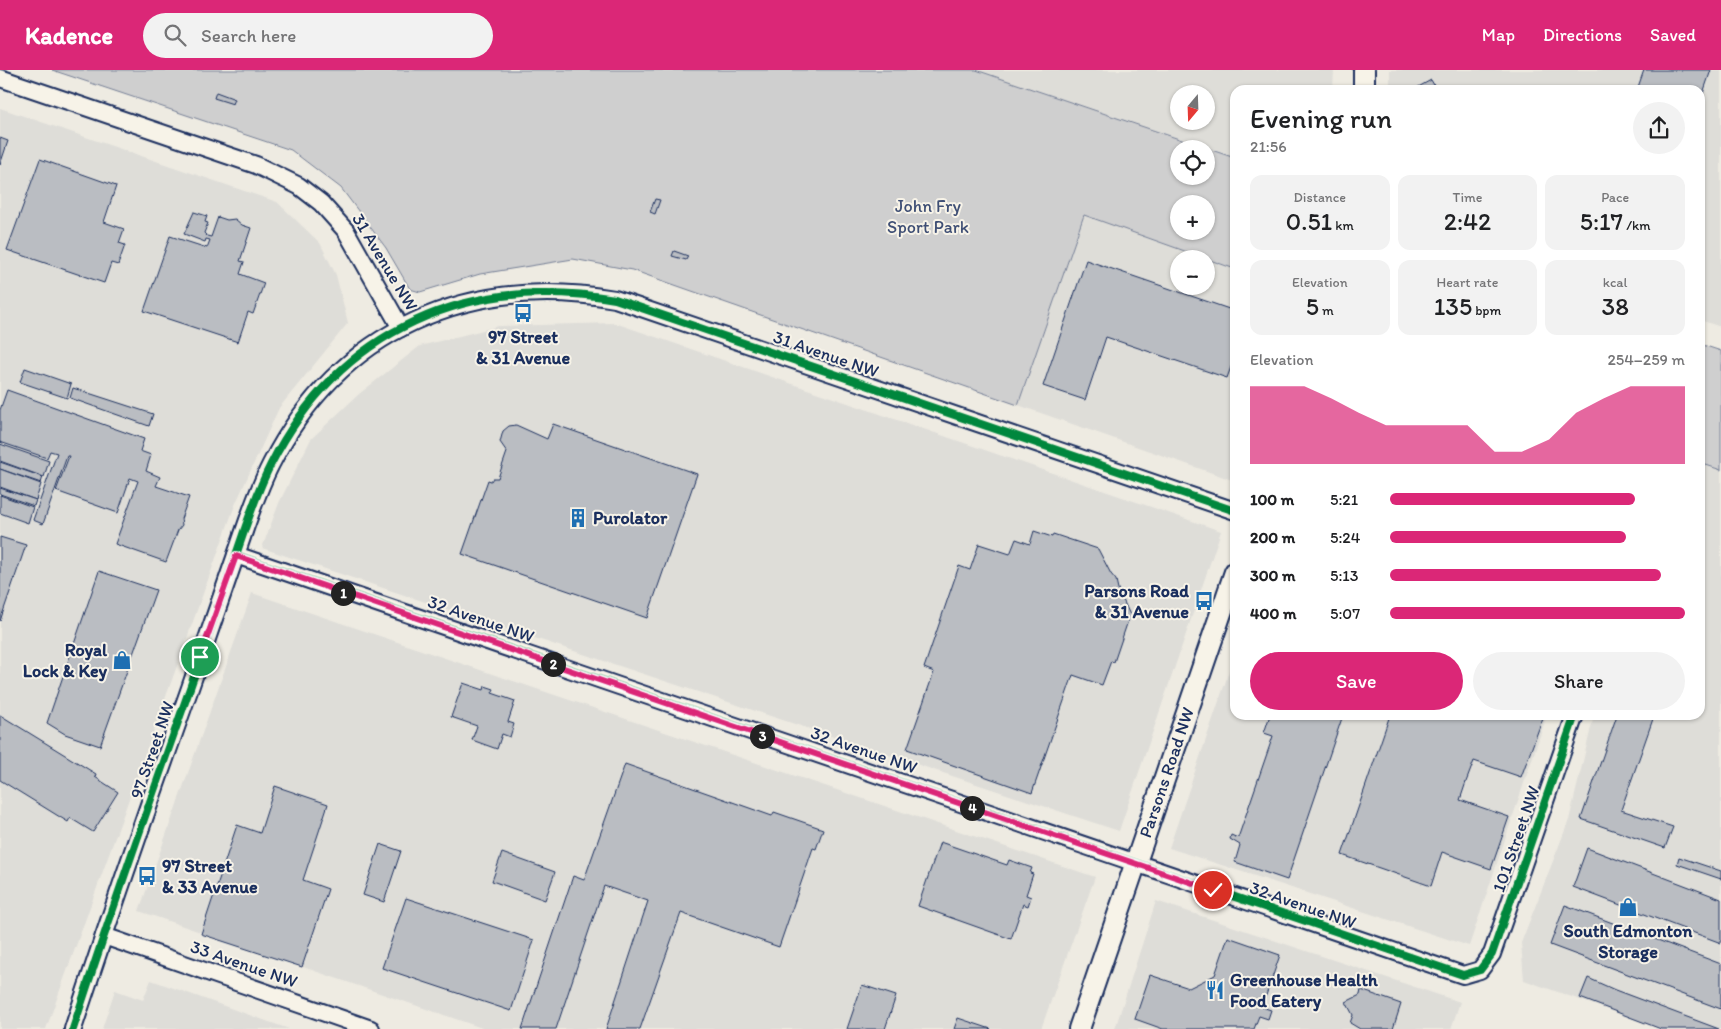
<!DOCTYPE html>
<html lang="en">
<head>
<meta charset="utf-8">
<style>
  :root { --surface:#fff; --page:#f2f2f2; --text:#202124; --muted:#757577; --accent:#db2777 }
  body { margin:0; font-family:Itim,sans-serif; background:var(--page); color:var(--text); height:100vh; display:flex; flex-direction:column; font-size:19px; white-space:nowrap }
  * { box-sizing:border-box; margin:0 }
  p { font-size:16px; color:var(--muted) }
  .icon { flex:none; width:28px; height:28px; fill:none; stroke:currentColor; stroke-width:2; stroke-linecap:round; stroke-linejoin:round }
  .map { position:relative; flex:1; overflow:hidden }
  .panel { position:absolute; left:1230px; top:15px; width:475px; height:635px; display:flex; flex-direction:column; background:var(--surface); border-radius:15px; box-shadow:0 1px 4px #0004 }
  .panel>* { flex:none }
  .needle { width:32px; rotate:199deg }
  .tools { position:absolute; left:1170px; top:15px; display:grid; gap:10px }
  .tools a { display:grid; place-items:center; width:45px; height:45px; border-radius:50%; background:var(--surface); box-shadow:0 1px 4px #0004; font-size:25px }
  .pin { position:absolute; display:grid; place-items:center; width:42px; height:42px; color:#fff; margin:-21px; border:2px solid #fff; border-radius:50%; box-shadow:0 1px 5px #0007 }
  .km { position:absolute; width:25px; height:25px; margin:-12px; border-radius:50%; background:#222; color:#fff; font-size:14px; line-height:25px; text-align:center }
  .round { display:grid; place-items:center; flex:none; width:52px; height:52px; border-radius:26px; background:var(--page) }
  .head { display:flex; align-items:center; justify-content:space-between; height:85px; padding:0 20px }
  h1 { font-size:28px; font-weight:600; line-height:38px }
  .metrics { display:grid; grid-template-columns:repeat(3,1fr); gap:8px; height:85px; padding:5px 20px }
  .metrics div { display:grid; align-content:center; border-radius:12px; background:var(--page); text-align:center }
  .metrics b { font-size:25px; font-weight:600 }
  .metrics small { font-size:14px; font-weight:400 }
  .metrics p { font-size:14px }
  .chart { height:140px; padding:10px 20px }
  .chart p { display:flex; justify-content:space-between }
  .chart svg { width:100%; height:90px; margin-top:5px; fill:var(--accent); opacity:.7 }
  .action { display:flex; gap:10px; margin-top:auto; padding:10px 20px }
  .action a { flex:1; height:58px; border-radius:30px; background:var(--accent); color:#fff; font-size:20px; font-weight:600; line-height:58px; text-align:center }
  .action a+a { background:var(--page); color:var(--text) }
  ul { padding:0 20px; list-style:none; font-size:16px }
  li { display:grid; grid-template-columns:80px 60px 1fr; align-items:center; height:38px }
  li i { height:12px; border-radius:6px; background:var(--accent) }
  header { display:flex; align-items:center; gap:30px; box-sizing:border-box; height:70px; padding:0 25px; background:var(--accent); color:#fff }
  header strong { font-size:24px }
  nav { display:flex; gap:28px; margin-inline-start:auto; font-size:18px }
  .search { width:350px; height:45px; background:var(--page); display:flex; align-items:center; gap:12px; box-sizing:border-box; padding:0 18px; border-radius:28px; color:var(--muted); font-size:19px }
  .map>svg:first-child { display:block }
  .built { fill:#deddd8; fill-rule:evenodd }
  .green { fill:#cfcfcf; stroke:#757f96; fill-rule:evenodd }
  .building { fill:#babdc2; stroke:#1b2f5e }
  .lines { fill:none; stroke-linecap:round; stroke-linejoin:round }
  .minor-casing { stroke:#1b2f5e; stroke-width:20 }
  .major-casing { stroke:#1b2f5e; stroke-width:24 }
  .minor { stroke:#f7f3e8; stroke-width:16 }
  .major { stroke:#f7f3e8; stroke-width:20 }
  .cycleway-casing { stroke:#f7f3e8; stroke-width:11 }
  .cycleway { stroke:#00873e; stroke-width:8 }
  .route-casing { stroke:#fff; stroke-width:10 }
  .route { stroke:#db2777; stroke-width:6 }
  .labels { text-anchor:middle; stroke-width:4; stroke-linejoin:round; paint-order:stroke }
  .park-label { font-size:18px; fill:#3f4f75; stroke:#f7f3e8 }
  .street-label { font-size:18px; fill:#1b2f5e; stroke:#f7f3e8 }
  .poi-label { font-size:18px; font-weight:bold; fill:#1b2f5e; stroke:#f7f3e8; text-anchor:start }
</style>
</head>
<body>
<header>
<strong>Kadence</strong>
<div class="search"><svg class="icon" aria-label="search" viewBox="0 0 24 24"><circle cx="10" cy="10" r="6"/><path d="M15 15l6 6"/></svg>Search here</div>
<nav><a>Map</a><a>Directions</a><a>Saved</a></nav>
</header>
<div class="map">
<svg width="1721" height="959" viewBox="0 0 1721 959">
  <rect width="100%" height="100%" fill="#eeebe2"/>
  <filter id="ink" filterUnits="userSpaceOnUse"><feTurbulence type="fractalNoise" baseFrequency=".02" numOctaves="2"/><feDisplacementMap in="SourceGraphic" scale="10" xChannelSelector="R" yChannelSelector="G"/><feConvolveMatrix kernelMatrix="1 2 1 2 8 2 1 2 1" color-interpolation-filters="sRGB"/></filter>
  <g filter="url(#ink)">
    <g class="built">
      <path d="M976,0H1334L1333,20H1235V88ZM1179,24H1206V51H1179Z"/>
      <path d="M1390,0H1721V257L1700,250V20H1390Z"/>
      <path d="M0,38L277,132L320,173L336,205L348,253L279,338L235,435L46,959H0Z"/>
      <path d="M1084,145L1235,199V411L1018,335ZM1179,189H1206V216H1179Z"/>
      <path d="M615,253L1221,461L1119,761L262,478L279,433L311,369L359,324L420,276L499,256Z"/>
      <path d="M1700,393L1721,400V959H1662L1524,910L1521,873L1569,750L1594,645H1700Z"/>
      <path d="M252,523L1095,807L1041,959H485L139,841Z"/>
      <path d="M1235,584V645H1547L1469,876L1169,778Z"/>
      <path d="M1156,831L1460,932L1451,959H1115Z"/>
      <path d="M151,910L289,959H102L115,920L143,930Z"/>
    </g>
    <g class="green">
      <path d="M52,0H976L1235,88V199L1084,145L1018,335L632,200L573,189L480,204L420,222L410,219L386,178L341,118L291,80ZM1179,79H1206V106H1179ZM1179,134H1206V161H1179Z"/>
      <path d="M1700,274L1721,281V400L1700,393Z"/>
    </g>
    <g class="building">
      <path d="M1644,0H1711L1700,32V20H1637Z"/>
      <path d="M1431,10L1437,20H1413Z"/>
      <path d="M216,22L235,29L233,34L214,28Z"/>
      <path d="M0,68L8,71L0,95Z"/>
      <path d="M40,89L116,116L104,152L124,159L119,173L125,175L118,195L111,193L104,213L7,180Z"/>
      <path d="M655,129L660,130L655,144L650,142Z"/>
      <path d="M194,142L207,146L205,152L208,153L204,163L207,166L211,167L218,147L227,150L235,149L242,155L251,158L240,191L244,192L240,204L264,213L253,244L248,242L238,272L144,241L170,166L207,178L210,170L206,169L205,172L184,164Z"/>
      <path d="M674,181L688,186L686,190L672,186Z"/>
      <path d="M1086,190L1235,241V286L1227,308L1106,267L1085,330L1043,316Z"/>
      <path d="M25,298L71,314L67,328L20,312Z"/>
      <path d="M73,318L153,344L149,356L70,328Z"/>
      <path d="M7,320L144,369L140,381L151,385L146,401L160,407L156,416L189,427L181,449L182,455L178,460L166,492L115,474L138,411L130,408L118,443L56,421L69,386H67L43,454L33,450L57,383L50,381L47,388L0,372V340Z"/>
      <path d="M553,354L697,404L647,548L462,484L488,410L491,411L493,408H498L507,382L500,372L503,361L509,356L516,355L547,369Z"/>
      <path d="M0,374L49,391L44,407L0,391Z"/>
      <path d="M0,392L43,407L41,413L0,399Z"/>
      <path d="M0,399L41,414L36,430L0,417Z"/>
      <path d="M0,418L36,430L34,436L0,424Z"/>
      <path d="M0,425L33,437L28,453L0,443Z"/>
      <path d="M1034,461L1052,467L1053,464L1098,479L1111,504L1116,510L1118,519L1130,545L1114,592L1111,591L1102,615L1073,605L1032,723L907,679L934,602L924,598L959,496L970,500L979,474L1010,484L1016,469L1030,474Z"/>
      <path d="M0,467L26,475L0,551Z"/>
      <path d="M99,501L156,520L100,676L65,664L47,653Z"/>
      <path d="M463,613L484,620L485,616L494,619L492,623L515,631L508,652L514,654L510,667L502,664L497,679L472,670L477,656L451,647Z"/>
      <path d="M0,645L96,704L95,707L118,722L93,762L70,748L68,752L0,710Z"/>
      <path d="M1270,645H1343L1287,810L1235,792L1240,775L1230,769L1231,765L1238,768L1273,666L1264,663Z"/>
      <path d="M1390,645H1544L1521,707L1474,691L1466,712L1460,730L1509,747L1491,799L1442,782L1431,816L1342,785Z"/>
      <path d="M1617,645L1654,646L1621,740L1673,757L1665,778L1581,749Z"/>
      <path d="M625,694L772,746L774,742L823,759L816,779L813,778L779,877L681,843L640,959H606L648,831L604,816L556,959H522L573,806L584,810Z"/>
      <path d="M275,716L328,734L303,810L328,819L302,897L201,864L237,755L260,763Z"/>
      <path d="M940,772L1007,795L1009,790L1032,798L1030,803L1033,804L1026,825L1031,827L1028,836L1023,834L1011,869L918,836Z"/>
      <path d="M380,774L401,781L384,832L363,825Z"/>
      <path d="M1587,778L1721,829V873L1573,817Z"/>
      <path d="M502,783L555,802L545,830L492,811Z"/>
      <path d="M1679,787L1721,801V809L1677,794Z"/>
      <path d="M406,828L534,870L511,941L382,898Z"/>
      <path d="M1565,835L1721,894V939L1550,875Z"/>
      <path d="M1228,867L1280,885L1262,937L1271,940L1268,949L1259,946L1254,959H1163L1135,949L1150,905L1189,918L1215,905Z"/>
      <path d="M1588,908L1615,920L1719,959H1661L1580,928Z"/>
      <path d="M862,915L896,926L885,959H847Z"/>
      <path d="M1361,920L1401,934L1393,959H1360L1350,953L1353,945L1346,932L1360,925Z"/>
      <path d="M958,948L991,959H954Z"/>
    </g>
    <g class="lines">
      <g class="minor-casing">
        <g id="minor">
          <path d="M0,8L256,95L299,116L321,133L346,161L401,258"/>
          <path d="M236,485L1463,905L1480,900L1492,884L1575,645"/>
          <path d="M104,866L371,959"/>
          <path d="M73,959C110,845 150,731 190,618C206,572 222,525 238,479C248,450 257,421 271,394C340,259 469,204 615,229L1235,441"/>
        </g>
      </g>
      <g class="major-casing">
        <g id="major">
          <path d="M1364,20V0"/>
          <path id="s1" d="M1079,959L1235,502"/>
        </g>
      </g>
      <use href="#minor" class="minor"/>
      <use href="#major" class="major"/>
      <g class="cycleway-casing">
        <g id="cycleway">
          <path d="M236,485L1463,905L1480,900L1492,884L1575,645"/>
          <path d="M73,959C110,845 150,731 190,618C206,572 222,525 238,479C248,450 257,421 271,394C340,259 469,204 615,229L1235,441"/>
        </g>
      </g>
      <use href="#cycleway" class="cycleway"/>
    </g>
  </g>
  <g class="lines" filter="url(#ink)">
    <g class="route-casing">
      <path id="route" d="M200,587L236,486L1213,820"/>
    </g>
    <use href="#route" class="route"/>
  </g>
  <defs>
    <g id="bus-bare" transform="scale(1.5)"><path d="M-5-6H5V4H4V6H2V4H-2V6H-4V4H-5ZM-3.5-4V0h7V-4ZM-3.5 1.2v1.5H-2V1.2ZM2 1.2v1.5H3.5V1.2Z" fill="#1f6fb2" stroke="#f7f3e8" stroke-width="2.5" paint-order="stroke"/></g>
    <g id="building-bare" transform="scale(1.5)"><path d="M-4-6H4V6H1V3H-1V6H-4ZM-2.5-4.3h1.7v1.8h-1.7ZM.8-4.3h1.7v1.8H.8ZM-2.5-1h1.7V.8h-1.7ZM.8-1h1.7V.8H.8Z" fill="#1f6fb2" stroke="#f7f3e8" stroke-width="2.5" paint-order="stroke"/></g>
    <g id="shop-bare" transform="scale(1.5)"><path d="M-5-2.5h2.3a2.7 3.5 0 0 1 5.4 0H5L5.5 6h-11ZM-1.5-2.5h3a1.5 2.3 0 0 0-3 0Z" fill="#1f6fb2" stroke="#f7f3e8" stroke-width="2.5" paint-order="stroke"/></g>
    <g id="restaurant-bare" transform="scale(1.5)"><path d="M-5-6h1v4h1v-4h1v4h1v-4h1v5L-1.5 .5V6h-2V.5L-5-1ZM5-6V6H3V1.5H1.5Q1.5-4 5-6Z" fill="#1f6fb2" stroke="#f7f3e8" stroke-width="2.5" paint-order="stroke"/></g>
  </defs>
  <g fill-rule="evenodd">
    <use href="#bus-bare" x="523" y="243"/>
    <use href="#building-bare" x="578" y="448"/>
    <use href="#bus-bare" x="1204" y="531"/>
    <use href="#shop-bare" x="122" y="590"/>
    <use href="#bus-bare" x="147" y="806"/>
    <use href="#shop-bare" x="1628" y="837"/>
    <use href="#restaurant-bare" x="1215" y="920"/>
  </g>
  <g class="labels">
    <g class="park-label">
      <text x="928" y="142">John Fry<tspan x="928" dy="21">Sport Park</tspan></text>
    </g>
    <g class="street-label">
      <text transform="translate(385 192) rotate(59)" y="6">31 Avenue NW</text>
      <text transform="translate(826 284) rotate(19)" y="6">31 Avenue NW</text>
      <text transform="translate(481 549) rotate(19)" y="6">32 Avenue NW</text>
      <text transform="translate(152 680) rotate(-71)" y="6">97 Street NW</text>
      <text transform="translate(864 680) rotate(19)" y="6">32 Avenue NW</text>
      <text dy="6" stroke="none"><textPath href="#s1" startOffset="271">Parsons Road NW</textPath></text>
      <text transform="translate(1516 769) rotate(-71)" y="6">101 Street NW</text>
      <text transform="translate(1303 835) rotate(19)" y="6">32 Avenue NW</text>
      <text transform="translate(244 894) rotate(19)" y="6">33 Avenue NW</text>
    </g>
    <g class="poi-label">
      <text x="523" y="273" text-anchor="middle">97 Street<tspan x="523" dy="21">&amp; 31 Avenue</tspan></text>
      <text x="593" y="454">Purolator</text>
      <text x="1189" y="527" text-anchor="end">Parsons Road<tspan x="1189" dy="21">&amp; 31 Avenue</tspan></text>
      <text x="107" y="586" text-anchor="end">Royal<tspan x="107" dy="21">Lock &amp; Key</tspan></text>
      <text x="162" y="802">97 Street<tspan x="162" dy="21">&amp; 33 Avenue</tspan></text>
      <text x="1628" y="867" text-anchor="middle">South Edmonton<tspan x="1628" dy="21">Storage</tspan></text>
      <text x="1230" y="916">Greenhouse Health<tspan x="1230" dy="21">Food Eatery</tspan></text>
    </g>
  </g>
</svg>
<div class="tools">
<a><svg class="needle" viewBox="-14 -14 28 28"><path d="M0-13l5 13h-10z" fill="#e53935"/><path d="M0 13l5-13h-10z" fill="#757577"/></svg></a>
<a><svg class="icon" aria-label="locate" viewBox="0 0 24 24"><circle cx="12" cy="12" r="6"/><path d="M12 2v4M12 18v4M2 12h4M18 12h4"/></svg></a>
<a>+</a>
<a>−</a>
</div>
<div class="pin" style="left:200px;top:587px;background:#1e9e55"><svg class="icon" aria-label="arrive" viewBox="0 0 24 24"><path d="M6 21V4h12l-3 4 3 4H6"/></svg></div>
<div class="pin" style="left:1213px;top:820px;background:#d93025"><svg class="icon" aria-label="check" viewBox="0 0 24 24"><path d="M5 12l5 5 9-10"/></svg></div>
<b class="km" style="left:343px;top:523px">1</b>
<b class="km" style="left:553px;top:594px">2</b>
<b class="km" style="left:762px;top:666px">3</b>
<b class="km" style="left:972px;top:738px">4</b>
<section class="panel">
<div class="head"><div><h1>Evening run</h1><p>21:56</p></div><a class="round"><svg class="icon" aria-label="share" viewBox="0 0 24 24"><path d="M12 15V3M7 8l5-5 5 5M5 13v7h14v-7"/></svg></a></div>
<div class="metrics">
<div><p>Distance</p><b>0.51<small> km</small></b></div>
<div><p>Time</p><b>2:42</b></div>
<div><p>Pace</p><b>5:17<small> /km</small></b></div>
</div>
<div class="metrics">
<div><p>Elevation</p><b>5<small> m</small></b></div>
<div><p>Heart rate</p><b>135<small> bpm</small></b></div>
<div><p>kcal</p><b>38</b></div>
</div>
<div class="chart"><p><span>Elevation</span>254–259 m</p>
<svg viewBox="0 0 160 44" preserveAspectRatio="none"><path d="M0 44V6L10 6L20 6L30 12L40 19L50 25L60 25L70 25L80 25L90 38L100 38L110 32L120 19L130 12L140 6L150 6L160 6V44z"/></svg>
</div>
<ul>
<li><b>100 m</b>5:21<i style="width:83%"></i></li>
<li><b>200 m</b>5:24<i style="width:80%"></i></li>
<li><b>300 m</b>5:13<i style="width:92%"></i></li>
<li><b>400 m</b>5:07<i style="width:100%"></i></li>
</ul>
<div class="action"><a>Save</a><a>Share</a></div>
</section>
</div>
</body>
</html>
